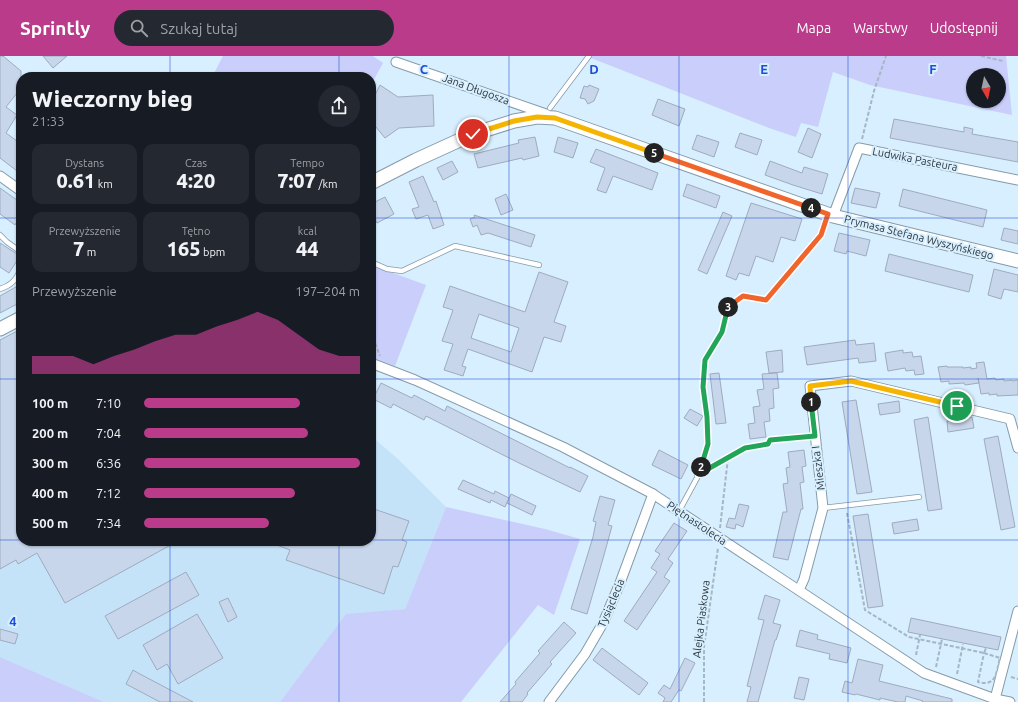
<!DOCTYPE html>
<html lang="pl">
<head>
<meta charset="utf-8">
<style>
  :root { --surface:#171b24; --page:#242831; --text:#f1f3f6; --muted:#9ea1a6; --accent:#b93b89 }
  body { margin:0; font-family:Ubuntu,sans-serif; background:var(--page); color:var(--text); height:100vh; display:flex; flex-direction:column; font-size:15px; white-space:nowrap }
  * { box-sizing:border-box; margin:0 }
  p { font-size:13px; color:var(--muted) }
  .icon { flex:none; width:22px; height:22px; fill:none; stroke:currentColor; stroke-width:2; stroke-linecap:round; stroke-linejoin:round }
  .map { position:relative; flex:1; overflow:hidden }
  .details { position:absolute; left:16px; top:16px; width:360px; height:474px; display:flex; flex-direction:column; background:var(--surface); border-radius:16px; box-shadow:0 1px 3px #0004 }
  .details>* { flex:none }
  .needle { width:26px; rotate:171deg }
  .buttons { position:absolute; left:966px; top:12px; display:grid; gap:8px }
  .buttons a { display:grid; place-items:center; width:40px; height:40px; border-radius:50%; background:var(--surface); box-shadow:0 1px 3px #0004; font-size:20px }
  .pin { position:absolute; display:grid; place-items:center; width:34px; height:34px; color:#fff; margin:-17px; border:2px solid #fff; border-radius:50%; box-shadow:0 1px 4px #0007 }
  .km { position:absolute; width:20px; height:20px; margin:-10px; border-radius:50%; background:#222; color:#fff; font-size:11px; line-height:20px; text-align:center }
  .round { display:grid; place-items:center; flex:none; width:42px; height:42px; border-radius:21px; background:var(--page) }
  .overview { display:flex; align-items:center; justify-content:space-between; height:68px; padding:0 16px }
  h1 { font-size:22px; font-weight:800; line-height:30px }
  .metrics { display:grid; grid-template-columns:repeat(3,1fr); gap:6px; height:68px; padding:4px 16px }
  .metrics div { display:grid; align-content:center; border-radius:10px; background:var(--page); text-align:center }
  .metrics b { font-size:20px; font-weight:800 }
  .metrics small { font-size:11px; font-weight:400 }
  .metrics p { font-size:11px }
  .chart { height:112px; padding:8px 16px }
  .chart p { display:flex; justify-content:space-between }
  .chart svg { width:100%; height:72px; margin-top:4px; fill:var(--accent); opacity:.7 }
  ul { padding:0 16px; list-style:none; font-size:13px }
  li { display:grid; grid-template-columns:64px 48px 1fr; align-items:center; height:30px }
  li i { height:10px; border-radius:5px; background:var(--accent) }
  header { display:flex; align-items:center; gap:24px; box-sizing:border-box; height:56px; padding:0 20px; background:var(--accent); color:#fff }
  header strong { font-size:19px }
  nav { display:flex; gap:22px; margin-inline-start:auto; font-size:14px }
  .search { width:280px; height:36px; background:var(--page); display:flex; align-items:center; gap:10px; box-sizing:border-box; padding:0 14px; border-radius:22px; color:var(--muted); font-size:15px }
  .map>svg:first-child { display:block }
  .built { fill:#c5e3f8 }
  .green { fill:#cacefb; fill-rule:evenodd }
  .building { fill:#c8d6eb; stroke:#9eabbf; fill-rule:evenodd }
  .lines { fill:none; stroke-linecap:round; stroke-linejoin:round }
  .lane-casing { stroke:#859ba9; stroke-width:6 }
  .street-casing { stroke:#859ba9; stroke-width:11 }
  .secondary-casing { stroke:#859ba9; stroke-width:15 }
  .path { stroke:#a4b7c4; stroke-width:2; stroke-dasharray:4 2; stroke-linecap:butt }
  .lane { stroke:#fff; stroke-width:4.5 }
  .street { stroke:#fff; stroke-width:9 }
  .secondary { stroke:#fff; stroke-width:13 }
  .split-1-casing { stroke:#fff; stroke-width:8 }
  .split-2-casing { stroke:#fff; stroke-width:8 }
  .split-3-casing { stroke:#fff; stroke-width:8 }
  .split-4-casing { stroke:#fff; stroke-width:8 }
  .split-5-casing { stroke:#fff; stroke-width:8 }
  .split-6-casing { stroke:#fff; stroke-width:8 }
  .split-1 { stroke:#f5b400; stroke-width:5 }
  .split-2 { stroke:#22a559; stroke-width:5 }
  .split-3 { stroke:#22a559; stroke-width:5 }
  .split-4 { stroke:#f0652b; stroke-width:5 }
  .split-5 { stroke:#f0652b; stroke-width:5 }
  .split-6 { stroke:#f5b400; stroke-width:5 }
  .grid { fill:none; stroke:#1d4ed8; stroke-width:1; stroke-opacity:0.55 }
  .labels { text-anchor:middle; stroke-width:4; stroke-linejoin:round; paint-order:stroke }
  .street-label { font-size:11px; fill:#2d373d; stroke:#d7efff }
  .grid-label { font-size:13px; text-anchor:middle; font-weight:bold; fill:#1d4ed8; stroke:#d7efff; stroke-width:4; stroke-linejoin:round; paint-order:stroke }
</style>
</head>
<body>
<header>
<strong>Sprintly</strong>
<div class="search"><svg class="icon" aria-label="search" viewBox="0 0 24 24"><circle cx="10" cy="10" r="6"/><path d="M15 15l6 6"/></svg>Szukaj tutaj</div>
<nav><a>Mapa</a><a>Warstwy</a><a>Udostępnij</a></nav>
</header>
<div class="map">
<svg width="1018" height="646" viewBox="0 0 1018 646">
  <rect width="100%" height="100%" fill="#d7efff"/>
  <path class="built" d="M21,273V485H371V380L397,402L446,451L405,553L346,559L280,646H104L0,601V284Z"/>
  <g class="green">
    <path d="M223,0H373L383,7L371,29V21H212Z"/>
    <path d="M592,0H1006L1012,59L870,29L833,16L818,71L801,67L796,81L769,72L591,2ZM973,19H999V45H973Z"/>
    <path d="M371,209L426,229L395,310L371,301Z"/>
    <path d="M446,451L545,473L580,483L554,559L538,549L461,646H280L346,558L405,553Z"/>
    <path d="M0,601L104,646H0Z"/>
  </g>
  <g class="building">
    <path d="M0,0H3L21,15V32L6,51L17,59L6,77L21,88V118L0,102Z"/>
    <path d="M43,0H67L53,12Z"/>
    <path d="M380,29L398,41L433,39L434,70L399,72L385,82L371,65V47Z"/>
    <path d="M589,29L599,33L594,45L588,48L585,43L580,42L584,30L588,31Z"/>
    <path d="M658,43L685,53L679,70L652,59Z"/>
    <path d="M894,63L964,76V71L973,73L972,78L1018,86V106L890,82Z"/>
    <path d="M808,72L821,78L812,102L798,96Z"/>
    <path d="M740,77L762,84L757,99L735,91Z"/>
    <path d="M697,79L719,86L714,101L692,93Z"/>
    <path d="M535,81L539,100L523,104L522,102L478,112L474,98L519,87L518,84Z"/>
    <path d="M558,81L578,87L573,102L554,96Z"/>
    <path d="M596,93L658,117L652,134L613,120L606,137L597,134L605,112L590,106Z"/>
    <path d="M452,105L458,116L443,124L437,112Z"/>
    <path d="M770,105L802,117L804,111L828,118L822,138L793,129L765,119Z"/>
    <path d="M423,120L434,146L436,145L444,169L433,173L428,159L416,163L412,153L419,151L409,126Z"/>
    <path d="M687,128L720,140L716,152L683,140Z"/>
    <path d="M0,132L21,147V170L16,167L15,169L0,158Z"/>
    <path d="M855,132L880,137L876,152L851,147Z"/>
    <path d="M903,133L987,154L983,171L899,150Z"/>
    <path d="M506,138L513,154L501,159L495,143Z"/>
    <path d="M385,141L394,158L377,167L371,155V148Z"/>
    <path d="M751,147L802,163L795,185L781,181L773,206L756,200L749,220L739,217L736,224L726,220Z"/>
    <path d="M723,156L732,160L707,218L698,214Z"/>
    <path d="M474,159L535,179L531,191L488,177L481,179L477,169L473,171L470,163L475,161Z"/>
    <path d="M1004,172L1018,175V188L1001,184Z"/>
    <path d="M839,177L870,184L866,200L847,195L846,198L834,195Z"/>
    <path d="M0,187L20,200L9,217L0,211Z"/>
    <path d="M889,198L973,219L969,236L885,215Z"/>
    <path d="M994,213L1018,219V236L1004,233L1001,243L988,239Z"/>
    <path d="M539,216L568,226L554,266L566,270L561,286L544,281L532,316L468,293L462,310L466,311L463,320L444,314L453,288L442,285L453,254L443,251L450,230L525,256ZM479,258L519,272L511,296L471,282Z"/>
    <path d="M21,228V246L0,257V240Z"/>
    <path d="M21,273V485H178L65,547L37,497L18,508L16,504L0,513V284Z"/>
    <path d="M855,284L856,289L874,287L876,305L859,307L858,302L807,309L804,291Z"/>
    <path d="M782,294L783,316L769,317L766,296Z"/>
    <path d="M903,294V297L912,296L913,301L921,300L924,318L915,319L914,314L906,315L905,312L888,315L885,297Z"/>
    <path d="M984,306L987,323L995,322L996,324L1004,323V325L1012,324V325L1018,324V339L997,340V338L989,339V337L981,338L978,322L979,327L965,329L964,327L949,328V325L941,326L938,311L947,310V311H963V312L971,311V313L977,312L976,307Z"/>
    <path d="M719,317L726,367L716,368L710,318Z"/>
    <path d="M777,317L779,332L773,333L774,352L769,353L770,365L764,366L766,381L750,383L748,368L755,367L753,351L760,350L757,334L764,333L762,318Z"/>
    <path d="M381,327L412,342L414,339L445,355L447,350L570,412V411L588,420L580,436L519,407L426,360L424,364L393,348L391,352L373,343Z"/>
    <path d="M856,344L872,436L857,438L842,346Z"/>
    <path d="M899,345L900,356L880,359L878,348Z"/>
    <path d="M690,353L703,360L697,370L684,362Z"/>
    <path d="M928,361L942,453L928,455L914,364Z"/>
    <path d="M972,361L974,372L948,376L947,365Z"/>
    <path d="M998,380L1015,471L1001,474L984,383Z"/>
    <path d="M659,394L688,409L681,423L652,409Z"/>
    <path d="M804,394L806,410L802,411L804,426L800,427L803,453H801L788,504L773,501L783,456H787L783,428L788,427L786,412L790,411L788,396Z"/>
    <path d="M463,424L494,438L495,435L509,442L505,451L491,444L490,447L458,433Z"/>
    <path d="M511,438L536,450L532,459L507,447Z"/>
    <path d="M600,440L615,444L608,469L612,470L604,499L587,558L571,553L593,481L596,466L593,465Z"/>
    <path d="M739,448L749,450L743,471L736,468L735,473L726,471L729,462L735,463Z"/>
    <path d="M371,452L409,465L402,484L407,486L398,511L393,510L384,538L286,504L290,494L269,486V485H371Z"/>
    <path d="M868,458L883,550L868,552L853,460Z"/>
    <path d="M917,463L919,474L894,478L892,467Z"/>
    <path d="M674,467L687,475L668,503L673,507L664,521L670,525L637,574L624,565L657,516L651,512L660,498L655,495Z"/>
    <path d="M186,516L199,539L118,583L105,560Z"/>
    <path d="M765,539L780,544L773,567L781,569L776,584H775L758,646H747L751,631L747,630L764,564L758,563Z"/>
    <path d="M228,542L237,561L228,566L219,546Z"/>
    <path d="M197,558L223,602L178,628L167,608L157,614L143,589Z"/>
    <path d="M911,562L1001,581L998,594L908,576Z"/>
    <path d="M564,566L576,577L550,606L552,608L527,637L528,638L522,646H500L516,628L515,626L540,597L538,595Z"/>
    <path d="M0,573L18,578L15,588L0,584Z"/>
    <path d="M800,574L818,579L817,583L851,592L847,607L829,603L830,598L796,590Z"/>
    <path d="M602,592L648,627L639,639L593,604Z"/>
    <path d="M685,602L695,607L681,635L679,634L671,646H663L665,642L658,637L664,629L670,633Z"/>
    <path d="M858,603L883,609L879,625L952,643V646H922L923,645L906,640L905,646H898L880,642V644L856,638L855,639L842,636L845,625L852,627Z"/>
    <path d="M133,614L138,617L193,646H160L126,628Z"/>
    <path d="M799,621L809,623L804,644L794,642Z"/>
  </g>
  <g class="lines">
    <g class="lane-casing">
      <g id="lane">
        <path d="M550,52L589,0"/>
        <path d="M0,179L7,186L21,196"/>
        <path d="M371,206L387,213L402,215L455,190L539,209"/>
        <path d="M0,233C12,229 17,223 21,212"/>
        <path d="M823,452L919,441"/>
        <path d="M679,455L697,422L708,388L707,361L703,331"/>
      </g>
    </g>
    <g class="street-casing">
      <g id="street">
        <path d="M396,6L546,58"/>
        <path d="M0,120L21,135"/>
        <path d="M833,160L859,92L1018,124"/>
        <path d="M371,307L415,324L563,391L653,438L924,617L995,643L1010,646"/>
        <path d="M799,534L804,523L823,452L810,330L851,325L1010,363L1018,392"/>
        <path d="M995,643L1018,555"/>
        <path d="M549,646L585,598L603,567L620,527L653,438"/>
      </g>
    </g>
    <g class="secondary-casing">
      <g id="secondary">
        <path d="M371,127L416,104L473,78L514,65L537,61L555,62L833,160L1018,205"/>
        <path d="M0,273L21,262"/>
      </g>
    </g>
    <g class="path">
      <path d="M981,0L1003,5"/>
      <path d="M862,83L874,35L886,0"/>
      <path d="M371,276L380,300"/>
      <path d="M704,324L705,305L722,276L728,251L743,240L766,244L821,179L824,169"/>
      <path d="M709,412L745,392L769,388L770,384L806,381"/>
      <path d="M847,457L865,554L909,581L984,597L986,592"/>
      <path d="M720,472L728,402"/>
      <path d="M984,597L1000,602C996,616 997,631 978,626Z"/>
      <path d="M916,599L920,579"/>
      <path d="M936,611L942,583"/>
      <path d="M957,618L963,588"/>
      <path d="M1011,621L1018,623"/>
      <path d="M704,646V591L718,492"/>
    </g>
    <use href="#lane" class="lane"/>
    <use href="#street" class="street"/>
    <use href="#secondary" class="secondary"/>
  </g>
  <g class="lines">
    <g class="split-1-casing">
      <path id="split-1" d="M811,346L810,330L851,325L957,350"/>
    </g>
    <g class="split-2-casing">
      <path id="split-2" d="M701,411L699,418L745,392L768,388L770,384L815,380L811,346"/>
    </g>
    <g class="split-3-casing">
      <path id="split-3" d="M701,411L708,388L707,361L703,331L705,304L722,276L728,251"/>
    </g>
    <g class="split-4-casing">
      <path id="split-4" d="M728,251L743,240L766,244L821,179L828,158L811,152"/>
    </g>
    <g class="split-5-casing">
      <path id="split-5" d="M654,97L811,152"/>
    </g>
    <g class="split-6-casing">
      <path id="split-6" d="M473,78L514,65L537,61L555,62L654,97"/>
    </g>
    <use href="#split-1" class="split-1"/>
    <use href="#split-2" class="split-2"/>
    <use href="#split-3" class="split-3"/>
    <use href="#split-4" class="split-4"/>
    <use href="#split-5" class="split-5"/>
    <use href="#split-6" class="split-6"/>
  </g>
  <path class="grid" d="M170,0V21M339,0V21M509,0V646M679,0V646M848,0V646M0,162H21M371,162H1018M0,323H21M371,323H1018M0,484H21M371,484H1018M170,485V646M339,485V646"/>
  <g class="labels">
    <g class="street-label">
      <text transform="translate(476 33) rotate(20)" y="4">Jana Długosza</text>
      <text transform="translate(915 103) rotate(11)" y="4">Ludwika Pasteura</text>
      <text transform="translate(919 181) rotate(14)" y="4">Prymasa Stefana Wyszyńskiego</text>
      <text transform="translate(818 412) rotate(-97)" y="4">Mieszka I</text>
      <text transform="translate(697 467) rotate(34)" y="4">Piętnastolecia</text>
      <text transform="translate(611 547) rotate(-67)" y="4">Tysiąclecia</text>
      <text transform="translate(701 563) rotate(-83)" y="4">Alejka Piaskowa</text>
    </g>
  </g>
  <g class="grid-label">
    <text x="424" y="18">C</text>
    <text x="594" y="18">D</text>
    <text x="764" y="18">E</text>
    <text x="933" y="18">F</text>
    <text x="13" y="570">4</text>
  </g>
</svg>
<div class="buttons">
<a><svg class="needle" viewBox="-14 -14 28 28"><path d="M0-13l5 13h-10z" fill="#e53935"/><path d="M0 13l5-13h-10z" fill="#9ea1a6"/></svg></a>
</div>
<div class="pin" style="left:957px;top:350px;background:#1e9e55"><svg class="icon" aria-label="arrive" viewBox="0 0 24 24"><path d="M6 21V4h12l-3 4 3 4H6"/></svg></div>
<div class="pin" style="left:473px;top:78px;background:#d93025"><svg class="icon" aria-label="check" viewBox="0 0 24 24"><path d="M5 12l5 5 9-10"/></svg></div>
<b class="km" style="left:811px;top:346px">1</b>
<b class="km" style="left:701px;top:411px">2</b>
<b class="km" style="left:728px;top:251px">3</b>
<b class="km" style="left:811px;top:152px">4</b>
<b class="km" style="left:654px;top:97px">5</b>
<section class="details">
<div class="overview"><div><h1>Wieczorny bieg</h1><p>21:33</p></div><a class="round"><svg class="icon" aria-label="share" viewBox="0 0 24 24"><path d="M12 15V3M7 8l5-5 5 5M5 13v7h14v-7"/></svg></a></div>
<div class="metrics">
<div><p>Dystans</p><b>0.61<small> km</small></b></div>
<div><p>Czas</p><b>4:20</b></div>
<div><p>Tempo</p><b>7:07<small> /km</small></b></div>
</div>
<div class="metrics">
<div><p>Przewyższenie</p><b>7<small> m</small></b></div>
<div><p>Tętno</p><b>165<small> bpm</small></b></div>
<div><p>kcal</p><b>44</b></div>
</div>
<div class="chart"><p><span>Przewyższenie</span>197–204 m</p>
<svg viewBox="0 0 160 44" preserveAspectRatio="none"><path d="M0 44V33L10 33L20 33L30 38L40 33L50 29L60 24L70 20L80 20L90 15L100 11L110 6L120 11L130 20L140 29L150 33L160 33V44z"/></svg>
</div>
<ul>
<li><b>100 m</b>7:10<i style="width:72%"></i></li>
<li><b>200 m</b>7:04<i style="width:76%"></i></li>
<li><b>300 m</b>6:36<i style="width:100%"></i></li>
<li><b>400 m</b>7:12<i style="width:70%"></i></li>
<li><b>500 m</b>7:34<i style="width:58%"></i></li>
</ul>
</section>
</div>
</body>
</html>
